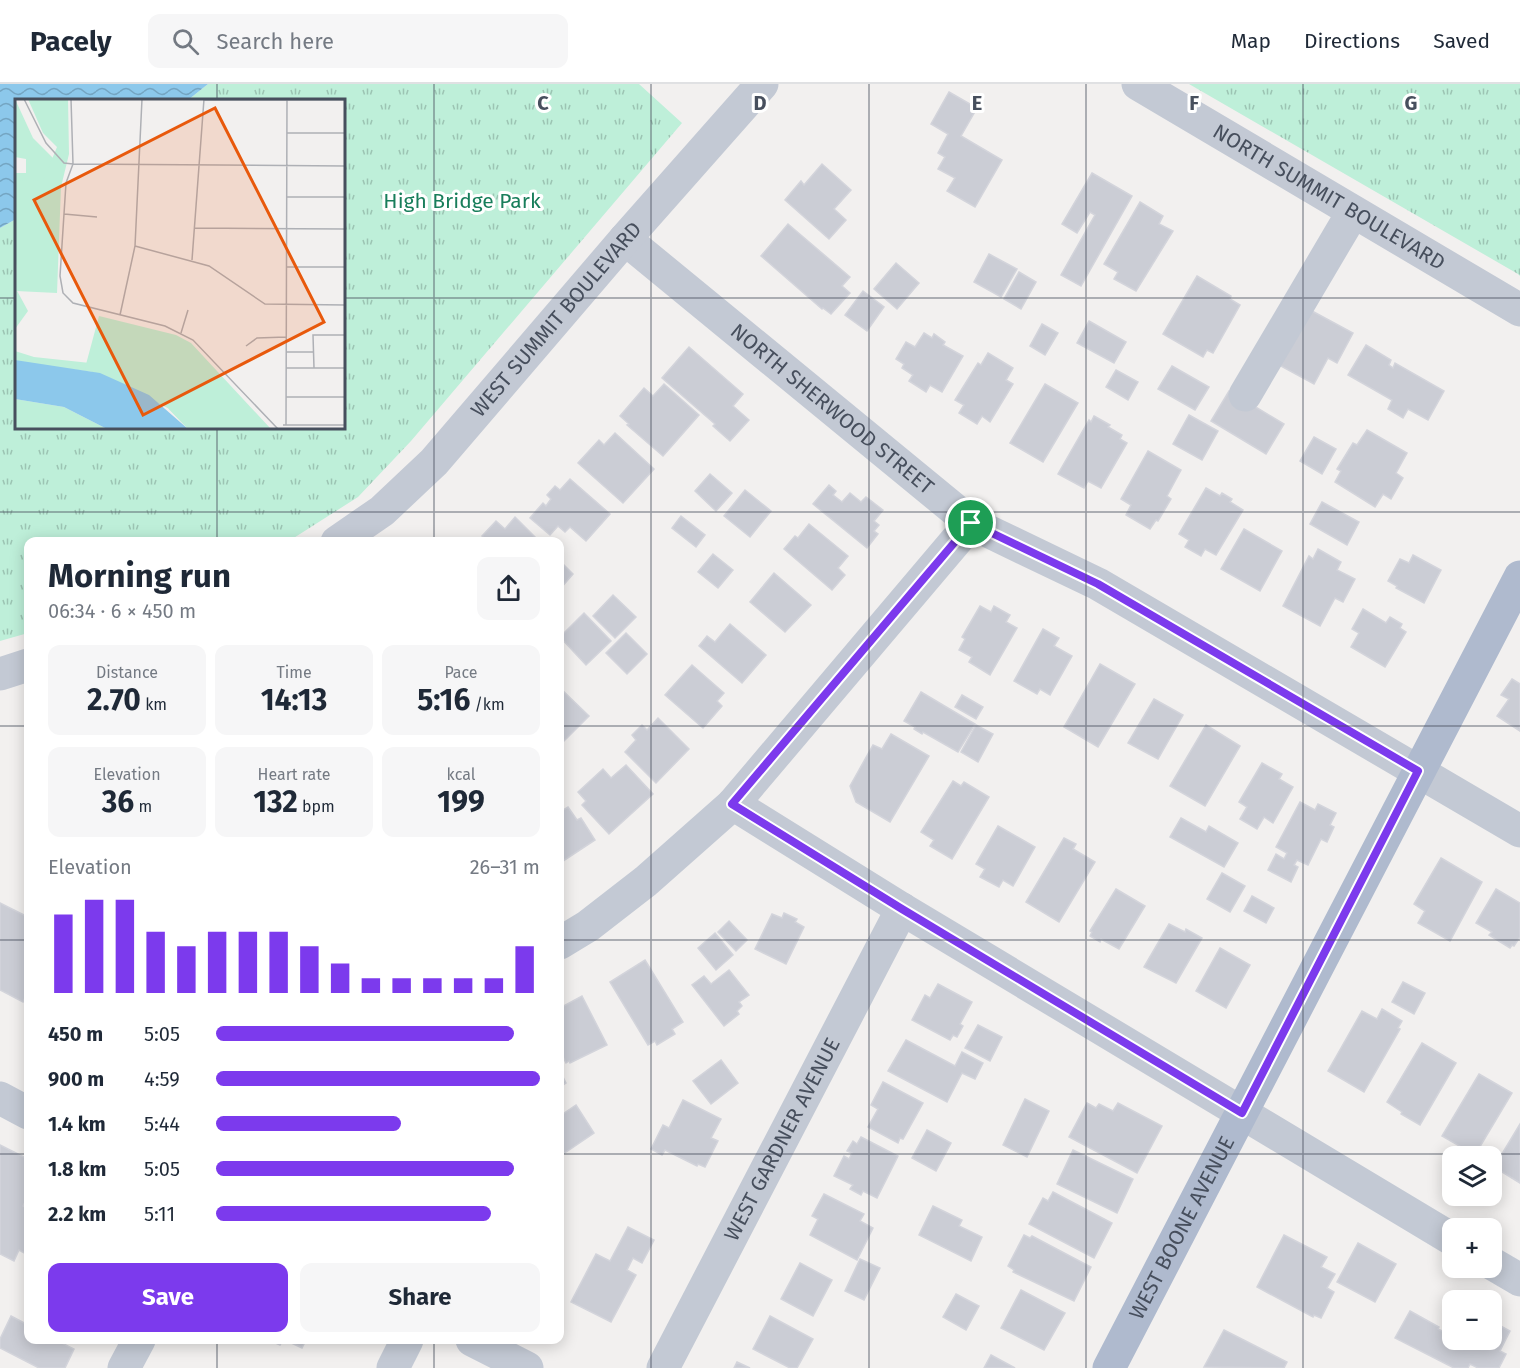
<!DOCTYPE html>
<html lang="en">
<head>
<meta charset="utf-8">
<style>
  :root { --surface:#fff; --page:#f6f6f7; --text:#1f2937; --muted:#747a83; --line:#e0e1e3; --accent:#7c3aed }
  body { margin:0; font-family:"Fira Sans",sans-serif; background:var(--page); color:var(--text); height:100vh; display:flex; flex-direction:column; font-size:22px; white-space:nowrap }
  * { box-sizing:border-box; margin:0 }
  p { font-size:20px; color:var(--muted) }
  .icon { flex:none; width:33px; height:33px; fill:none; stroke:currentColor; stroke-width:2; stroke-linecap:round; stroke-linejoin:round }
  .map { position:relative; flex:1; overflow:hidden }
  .details { position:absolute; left:24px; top:453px; width:540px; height:807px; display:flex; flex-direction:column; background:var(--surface); border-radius:12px; box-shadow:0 3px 15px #0003 }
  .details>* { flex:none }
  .controls { position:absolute; left:1442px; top:1062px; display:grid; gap:12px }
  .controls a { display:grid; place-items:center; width:60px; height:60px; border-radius:12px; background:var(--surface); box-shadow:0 3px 15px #0003; font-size:30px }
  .pin { position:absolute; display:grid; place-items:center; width:51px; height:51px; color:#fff; margin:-26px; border:3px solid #fff; border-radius:50%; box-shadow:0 2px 6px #0007 }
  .round { display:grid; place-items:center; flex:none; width:63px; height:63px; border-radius:12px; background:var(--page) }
  .head { display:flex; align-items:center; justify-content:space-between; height:102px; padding:0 24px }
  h1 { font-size:33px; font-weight:700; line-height:45px }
  .figures { display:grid; grid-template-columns:repeat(3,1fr); gap:9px; height:102px; padding:6px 24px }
  .figures div { display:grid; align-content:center; border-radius:12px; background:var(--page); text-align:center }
  .figures b { font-size:30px; font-weight:700 }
  .figures small { font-size:16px; font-weight:400 }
  .figures p { font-size:16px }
  .chart { height:168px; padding:12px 24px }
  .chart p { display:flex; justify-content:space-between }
  .chart svg { width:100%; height:108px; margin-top:6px; stroke:var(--accent); stroke-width:6 }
  .action { display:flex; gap:12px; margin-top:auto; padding:12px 24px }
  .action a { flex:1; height:69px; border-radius:12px; background:var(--accent); color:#fff; font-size:24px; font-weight:700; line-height:69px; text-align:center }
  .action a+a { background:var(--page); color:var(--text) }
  ul { padding:0 24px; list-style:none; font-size:20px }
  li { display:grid; grid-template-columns:96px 72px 1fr; align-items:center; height:45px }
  li i { height:15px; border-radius:8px; background:var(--accent) }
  header { display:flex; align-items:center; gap:36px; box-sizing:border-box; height:84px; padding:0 30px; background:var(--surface); border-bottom:2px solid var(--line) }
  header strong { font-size:28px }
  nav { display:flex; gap:33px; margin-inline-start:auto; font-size:21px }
  .search { width:420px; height:54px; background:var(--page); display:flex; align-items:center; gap:15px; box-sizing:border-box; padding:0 21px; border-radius:12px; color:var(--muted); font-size:22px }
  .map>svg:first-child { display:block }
  .park { fill:url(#park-tufts) }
  .water { fill:url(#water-waves) }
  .building { fill:#cbcdd5; stroke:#d3d4db; stroke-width:1.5 }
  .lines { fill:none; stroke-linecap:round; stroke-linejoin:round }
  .minor { stroke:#c3c9d4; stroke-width:33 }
  .major { stroke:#afbace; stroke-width:33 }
  .route-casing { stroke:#fff; stroke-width:12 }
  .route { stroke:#7c3aed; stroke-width:8 }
  .grid { fill:none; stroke:#474f5d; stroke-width:1.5; stroke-opacity:0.55 }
  .labels { text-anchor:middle; stroke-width:6; stroke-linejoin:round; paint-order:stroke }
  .street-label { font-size:21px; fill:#474f5d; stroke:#fff }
  .park-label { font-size:21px; fill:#187e5b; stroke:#fff }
  .inset-road { fill:none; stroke:#aeb0b5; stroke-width:1.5 }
  .view { fill:#e8590c; fill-opacity:0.15; stroke:#e8590c; stroke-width:3 }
  .inset-edge { fill:none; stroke:#474f5d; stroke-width:3 }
  .grid-label { font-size:20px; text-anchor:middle; font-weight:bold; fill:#474f5d; stroke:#fff; stroke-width:6; stroke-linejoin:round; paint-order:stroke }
</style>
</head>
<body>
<header>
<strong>Pacely</strong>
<div class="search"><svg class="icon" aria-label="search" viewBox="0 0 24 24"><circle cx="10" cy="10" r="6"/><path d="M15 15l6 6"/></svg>Search here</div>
<nav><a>Map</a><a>Directions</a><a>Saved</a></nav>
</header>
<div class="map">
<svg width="1520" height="1284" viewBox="0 0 1520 1284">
  <defs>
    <pattern id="park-tufts" width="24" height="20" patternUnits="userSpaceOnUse" patternTransform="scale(1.5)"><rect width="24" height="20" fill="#beefd9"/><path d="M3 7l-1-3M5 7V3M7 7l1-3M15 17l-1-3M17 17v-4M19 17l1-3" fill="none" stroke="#9cc4b3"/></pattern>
    <pattern id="water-waves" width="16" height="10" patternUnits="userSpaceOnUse" patternTransform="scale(1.5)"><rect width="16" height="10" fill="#8cc8eb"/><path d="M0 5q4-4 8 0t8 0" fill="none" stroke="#74a5c2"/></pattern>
  </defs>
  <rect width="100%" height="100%" fill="#f2f0ef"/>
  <g class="park">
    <path d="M208,0H639L682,39L411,357L358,413L289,457L28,458V549L0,557V144L16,135V344H344V16H188Z"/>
    <path d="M1189,0H1520V192L1518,190Z"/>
  </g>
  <path class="water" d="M0,0H208L188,16H16V135L0,144Z"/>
  <g class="building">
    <path d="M949,8L977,24L961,52L1002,76L975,123L947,107L955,94L938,85L945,73L938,69L948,50L931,40Z"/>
    <path d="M822,80L851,106L834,125L846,136L829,155L785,116L801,97L804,101Z"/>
    <path d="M1092,89L1132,112L1081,202L1061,191L1095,131L1090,128L1077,149L1062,140Z"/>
    <path d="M1140,118L1163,132L1159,140L1173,147L1136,207L1114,195L1118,188L1104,180Z"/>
    <path d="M788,140L850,193L842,202L850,209L831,230L823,224L822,225L761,172Z"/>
    <path d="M989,170L1017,185L1001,213L974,198Z"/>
    <path d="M896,179L919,199L897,225L874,205Z"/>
    <path d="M1019,188L1036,198L1021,225L1004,215Z"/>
    <path d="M1197,192L1231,212L1230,215L1240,221L1213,269L1207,266L1203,273L1163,250Z"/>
    <path d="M863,207L884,223L867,247L845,231Z"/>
    <path d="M1312,227L1353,249L1337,279L1328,274L1314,300L1279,281Z"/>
    <path d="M1089,237L1126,258L1114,279L1077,259Z"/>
    <path d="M1042,240L1058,249L1045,271L1030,262Z"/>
    <path d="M924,249L932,254L934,250L945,258L943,261L963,272L942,308L930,301L926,308L909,297L913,291L902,284L904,280L896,275L906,258L915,263Z"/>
    <path d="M1366,261L1391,276L1389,281L1393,284L1395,279L1444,307L1428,336L1408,325L1403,334L1388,325L1392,316L1348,291Z"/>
    <path d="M689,263L743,310L733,322L749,336L730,357L713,342L715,340L662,294Z"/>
    <path d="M988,269L1013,284L1006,296L1013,300L990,338L982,332L977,340L959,329L964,321L955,316L978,279L981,281Z"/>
    <path d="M1172,282L1209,303L1195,326L1158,305Z"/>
    <path d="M1116,286L1138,298L1128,316L1106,303Z"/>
    <path d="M664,300L699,331L663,372L627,341L629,340L620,332L644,304L653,312Z"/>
    <path d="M1045,300L1078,319L1043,378L1010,359Z"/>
    <path d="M1229,307L1284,340L1266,370L1211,337Z"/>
    <path d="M1189,331L1218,347L1202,376L1173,360Z"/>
    <path d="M1094,332L1110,341L1108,343L1122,351L1120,355L1127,359L1101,404L1088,397L1084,404L1058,390L1089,336L1091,338Z"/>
    <path d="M1367,346L1407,369L1396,389L1403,394L1391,415L1383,410L1375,423L1335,398L1341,387L1337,385L1353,359L1357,361Z"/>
    <path d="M615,349L654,385L623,419L578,379L599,356L604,361Z"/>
    <path d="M1314,353L1336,365L1322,390L1300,377Z"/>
    <path d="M1148,367L1181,386L1167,412L1171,415L1158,437L1156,436L1150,445L1126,431L1131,421L1121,415Z"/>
    <path d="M710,390L732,409L716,427L695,407Z"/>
    <path d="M570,395L610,430L586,457L570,443L565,448L558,442L550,451L530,434L543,419L546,422L551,415L547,411L555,402L560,406Z"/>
    <path d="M829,401L836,407L833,411L842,418L850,409L861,418L866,413L883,426L874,437L879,441L874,447L878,450L867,464L813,420Z"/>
    <path d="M1206,404L1220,412L1222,409L1232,415L1230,418L1243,426L1216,471L1205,465L1201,472L1185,463L1189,456L1179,450Z"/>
    <path d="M745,406L771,427L750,453L724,432Z"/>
    <path d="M1322,418L1359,438L1347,461L1310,440Z"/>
    <path d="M681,432L705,451L696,463L672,444Z"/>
    <path d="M515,433L540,458H488L482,452L496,437L505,445Z"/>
    <path d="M809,440L848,472L838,484L845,491L832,506L784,465L795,452L798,454Z"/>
    <path d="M1244,445L1282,467L1260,507L1221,485Z"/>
    <path d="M1318,465L1341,478L1337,486L1355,495L1343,518L1335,514L1320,542L1283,522L1309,472L1313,475Z"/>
    <path d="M713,470L733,486L718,504L698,488Z"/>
    <path d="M1413,471L1441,486L1424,519L1396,504L1397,502L1388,497L1400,475L1409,479Z"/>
    <path d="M560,477L573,490L560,505Z"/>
    <path d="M774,489L811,521L785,548L750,518Z"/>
    <path d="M613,511L636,533L615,554L593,532Z"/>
    <path d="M980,522L991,528L994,522L1010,531L1006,538L1017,544L990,591L969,578L972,573L959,566L965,555L962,553Z"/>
    <path d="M1363,525L1386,539L1390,533L1402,540L1400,544L1406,548L1385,583L1351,563L1359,549L1352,545Z"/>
    <path d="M584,529L611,557L586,581L560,553Z"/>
    <path d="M730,540L766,571L742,599L699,562L707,552L715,558Z"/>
    <path d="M1043,545L1059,554L1054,562L1072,572L1050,611L1040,605L1037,610L1014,597Z"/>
    <path d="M626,549L647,570L627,590L606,569Z"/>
    <path d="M1100,580L1135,600L1098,663L1064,643Z"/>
    <path d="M692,581L724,609L717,617L722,622L703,644L665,611Z"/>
    <path d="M1512,595L1520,600V647L1497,632L1509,615L1501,611Z"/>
    <path d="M560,604L589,632L562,659L560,657Z"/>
    <path d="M921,608L975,640L958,668L923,648L922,650L914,645L915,643L904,637Z"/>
    <path d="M962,611L983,623L976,635L955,623Z"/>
    <path d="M1154,615L1183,631L1158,675L1128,659Z"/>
    <path d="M658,634L689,665L656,699L625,668L636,656L632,651L642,641L647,646Z"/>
    <path d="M976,641L993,650L978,678L961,668Z"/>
    <path d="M1206,641L1240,662L1205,722L1170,702Z"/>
    <path d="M891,650L929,672L890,738L856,718L850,702L873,661L882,665Z"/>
    <path d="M1262,679L1282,690L1279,695L1293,703L1273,739L1264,733L1257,745L1240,735L1247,723L1239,718Z"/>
    <path d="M626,681L653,710L609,750L582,721L586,717L578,708L603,685L611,694Z"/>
    <path d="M953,697L961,702L964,698L989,713L952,775L930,762L934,756L921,748Z"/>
    <path d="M1300,718L1315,726L1318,720L1336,729L1330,741L1334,743L1327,758L1321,755L1308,781L1297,776L1294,781L1298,783L1291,798L1268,786L1276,770L1284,775L1287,769L1276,763Z"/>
    <path d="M568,723L577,736L581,734L595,756L560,779V728Z"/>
    <path d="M1181,734L1206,748L1209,742L1238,759L1224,783L1170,753Z"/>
    <path d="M998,742L1035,763L1013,802L1003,796L999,803L980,793L985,785L976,780Z"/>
    <path d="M1064,754L1076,760L1073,765L1095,778L1059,838L1026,818Z"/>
    <path d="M1441,774L1482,798L1450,857L1418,839L1425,827L1414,820Z"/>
    <path d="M1222,789L1245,802L1230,828L1207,815Z"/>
    <path d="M1116,805L1145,822L1119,865L1101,855L1100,858L1090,852L1092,848L1090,847Z"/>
    <path d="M1496,805L1520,819V853L1514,862L1512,861L1510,864L1489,851L1492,848L1476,839Z"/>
    <path d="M1252,812L1274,824L1266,839L1244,827Z"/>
    <path d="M0,819L28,833V907L23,918L0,906Z"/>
    <path d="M784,829L797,835L795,838L804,843L786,880L755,865L772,830L782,834Z"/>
    <path d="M729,837L747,856L736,867L718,848Z"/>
    <path d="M1169,840L1185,848L1186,845L1202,854L1176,899L1144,883Z"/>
    <path d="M715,849L733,871L716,886L698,864Z"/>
    <path d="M1220,864L1250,881L1226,924L1196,907Z"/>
    <path d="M645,876L683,938L672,945L675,950L657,961L655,957L648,961L610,898Z"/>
    <path d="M729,886L749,911L739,918L742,922L737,927L739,930L724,942L692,901L704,892L711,900Z"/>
    <path d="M1403,898L1425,909L1414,930L1392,918Z"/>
    <path d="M938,900L972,918L960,940L963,942L957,953L953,951L950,956L912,936L925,911L930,914Z"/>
    <path d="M582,912L607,961L570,979L569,977L566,979L560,966V924Z"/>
    <path d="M1382,925L1402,937L1398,944L1400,945L1364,1008L1328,987L1362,927L1377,935Z"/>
    <path d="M978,941L1002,953L990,977L965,964Z"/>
    <path d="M906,956L955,982L962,968L983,979L975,995L962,989L947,1018L888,987Z"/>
    <path d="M1422,959L1456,979L1420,1041L1401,1030L1402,1028L1387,1018Z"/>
    <path d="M721,976L738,999L711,1020L693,997Z"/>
    <path d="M560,987L566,999L560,1003Z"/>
    <path d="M1479,990L1512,1009L1475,1071L1442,1052Z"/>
    <path d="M883,998L923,1019L903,1055L900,1054L898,1059L868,1043L878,1025L871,1021Z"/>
    <path d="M1025,1015L1049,1027L1027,1073L1003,1061Z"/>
    <path d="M683,1016L721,1035L711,1054L718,1057L705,1083L698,1080L697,1082L665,1066L662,1071L651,1065L663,1041L669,1044Z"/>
    <path d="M1087,1019L1096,1024L1099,1020L1113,1027L1118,1019L1162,1042L1137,1089L1069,1053Z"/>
    <path d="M576,1021L594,1049L560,1072V1032Z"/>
    <path d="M1520,1040V1099L1494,1083Z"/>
    <path d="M927,1046L951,1059L936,1087L912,1074Z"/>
    <path d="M861,1053L898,1072L877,1114L863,1107L861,1111L850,1105L853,1101L834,1092L844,1072L849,1075L852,1069L847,1067L853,1057L857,1060Z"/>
    <path d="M0,1061L28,1075V1112L23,1122L28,1125V1171L19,1166L14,1177L0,1170Z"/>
    <path d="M1073,1066L1133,1095L1117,1129L1057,1100Z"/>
    <path d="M1053,1108L1112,1139L1094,1174L1029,1140L1043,1114L1048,1117Z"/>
    <path d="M824,1110L864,1130L860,1137L873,1144L857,1176L810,1151L818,1135L812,1132Z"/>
    <path d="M933,1122L962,1136L959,1142L982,1153L971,1177L919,1151Z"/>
    <path d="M628,1143L654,1156L642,1179L633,1174L627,1186L636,1191L611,1238L571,1218L596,1170L610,1177Z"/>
    <path d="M1024,1151L1030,1154L1032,1152L1091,1183L1074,1217L1013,1188L1014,1186L1008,1182Z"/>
    <path d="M1284,1151L1327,1173L1321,1183L1335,1190L1327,1204L1334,1208L1321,1234L1314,1231L1313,1233L1257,1203Z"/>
    <path d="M1358,1159L1396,1180L1375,1218L1337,1198Z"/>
    <path d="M860,1175L880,1184L864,1216L845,1207Z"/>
    <path d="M800,1179L832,1196L813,1232L781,1215Z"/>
    <path d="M1021,1206L1065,1229L1044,1266L1001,1244Z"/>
    <path d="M956,1210L979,1222L966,1246L943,1233Z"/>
    <path d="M1410,1227L1439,1243L1438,1245L1442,1247L1452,1229V1256H1491V1228L1500,1233L1497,1240L1510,1247L1500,1267L1506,1270L1499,1284H1478L1470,1280L1468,1284H1454L1395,1254Z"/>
    <path d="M11,1232L28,1241V1256H56L74,1265L65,1284H39L0,1264V1255Z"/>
    <path d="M770,1232L813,1255L797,1284H790L753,1265Z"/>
    <path d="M1224,1246L1287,1278L1284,1284L1204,1283Z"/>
    <path d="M269,1256H283L280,1261Z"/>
    <path d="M285,1256H306L302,1264Z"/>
    <path d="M991,1271L1015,1284H984Z"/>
    <path d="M737,1278L750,1284H734Z"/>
  </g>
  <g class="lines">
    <g class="minor">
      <path id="s1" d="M1138,0L1520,226"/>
      <path id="s2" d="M625,155L971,439L1098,500L1520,747"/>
      <path d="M1245,311L1353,128"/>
      <path id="s3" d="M337,458L382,427L434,378L625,155L762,0"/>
      <path d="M0,590L28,581"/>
      <path d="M733,720L902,825L1452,1155"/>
      <path d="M560,859L588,842L646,797L733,720L971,439"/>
      <path d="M0,1014L28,1029"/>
      <path d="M1491,1179L1520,1196"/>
      <path d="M472,1256L527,1284"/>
      <path d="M124,1284L139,1256"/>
      <path d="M393,1284L407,1256"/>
      <path id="s4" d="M663,1284L902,825"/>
    </g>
    <path class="major" id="s5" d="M1109,1284L1520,493"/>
  </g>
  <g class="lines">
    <g class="route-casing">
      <path id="route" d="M971,439L1098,500L1418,687L1242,1029L902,825L732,720Z"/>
    </g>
    <use href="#route" class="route"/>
  </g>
  <path class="grid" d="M217,0V16M434,0V458M651,0V1284M869,0V1284M1086,0V1284M1303,0V1284M0,214H16M344,214H1520M217,344V458M0,428H1520M0,642H28M560,642H1520M0,856H28M560,856H1520M0,1070H28M560,1070H1520M217,1256V1284M434,1256V1284"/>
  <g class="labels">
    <g class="street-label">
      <text dy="7" stroke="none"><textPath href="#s1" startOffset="222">NORTH SUMMIT BOULEVARD</textPath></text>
      <text dy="7" stroke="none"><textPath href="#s3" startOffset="314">WEST SUMMIT BOULEVARD</textPath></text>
      <text dy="7" stroke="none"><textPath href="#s2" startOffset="268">NORTH SHERWOOD STREET</textPath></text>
      <text dy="7" stroke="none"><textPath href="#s4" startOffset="258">WEST GARDNER AVENUE</textPath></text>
      <text dy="7" stroke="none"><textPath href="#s5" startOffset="158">WEST BOONE AVENUE</textPath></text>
    </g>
    <g class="park-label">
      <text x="462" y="124">High Bridge Park</text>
    </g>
  </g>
  <g transform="translate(15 15)">
    <rect width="330" height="330" fill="#f2f0ef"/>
    <path d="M0,0L18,39L39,60L0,170V74H11V60L0,58ZM0,188L13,212L0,230Z" fill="#beefd9"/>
    <path d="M0,252L19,258L75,264L140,292L173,330L153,309L85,274L9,264L0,261Z" fill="#beefd9"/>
    <path d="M0,300L49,308L92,330H0Z" fill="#beefd9"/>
    <path d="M13,0H53L54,55L46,88L42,194L1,192L2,81L28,82L42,48L28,34ZM84,217L161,236L176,244L256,330H173L153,309L70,269Z" fill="#beefd9"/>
    <path d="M0,261L85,274L134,296L173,330H92L49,308L0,300Z" fill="#8cc8eb"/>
    <path class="inset-road" d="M9,0L31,44L49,64L58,65M56,0L58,65L51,84L45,177L48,194L58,204L150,227L178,241L263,330M189,1H330M272,34H330M58,65L330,67M272,98H330M49,115L82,118M180,129L330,130M120,147L194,167L250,205L330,206M177,161L189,0M271,168H330M105,216L120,147L127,0M166,234L173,211M231,247L242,239L271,238M271,253H299M271,269H330M299,269L298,236H330M271,298H330M268,326H330M271,326L272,0"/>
    <path class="view" d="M200,9L309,223L128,316L19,101Z"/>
    <rect width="330" height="330" class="inset-edge"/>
  </g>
  <g class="grid-label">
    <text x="543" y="26">C</text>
    <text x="760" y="26">D</text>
    <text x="977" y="26">E</text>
    <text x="1194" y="26">F</text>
    <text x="1411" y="26">G</text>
  </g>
</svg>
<div class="controls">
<a><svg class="icon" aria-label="layers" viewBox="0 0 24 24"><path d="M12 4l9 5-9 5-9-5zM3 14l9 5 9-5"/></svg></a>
<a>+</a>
<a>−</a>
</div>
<div class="pin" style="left:971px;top:439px;background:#1e9e55"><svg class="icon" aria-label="arrive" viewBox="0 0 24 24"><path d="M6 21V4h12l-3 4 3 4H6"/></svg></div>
<section class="details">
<div class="head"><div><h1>Morning run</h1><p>06:34 · 6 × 450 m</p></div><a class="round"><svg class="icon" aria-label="share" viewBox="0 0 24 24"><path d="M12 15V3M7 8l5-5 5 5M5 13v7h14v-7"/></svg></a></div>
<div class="figures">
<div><p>Distance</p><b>2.70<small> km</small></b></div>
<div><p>Time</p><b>14:13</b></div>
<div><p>Pace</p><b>5:16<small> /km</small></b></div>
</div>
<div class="figures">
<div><p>Elevation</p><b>36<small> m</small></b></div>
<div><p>Heart rate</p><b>132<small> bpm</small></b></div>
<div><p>kcal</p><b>199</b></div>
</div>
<div class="chart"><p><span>Elevation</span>26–31 m</p>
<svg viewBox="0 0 160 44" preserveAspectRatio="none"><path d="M5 44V12M15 44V6M25 44V6M35 44V19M45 44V25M55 44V19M65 44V19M75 44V19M85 44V25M95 44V32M105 44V38M115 44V38M125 44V38M135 44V38M145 44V38M155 44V25"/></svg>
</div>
<ul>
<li><b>450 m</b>5:05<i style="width:92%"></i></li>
<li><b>900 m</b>4:59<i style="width:100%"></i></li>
<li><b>1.4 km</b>5:44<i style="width:57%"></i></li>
<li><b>1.8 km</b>5:05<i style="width:92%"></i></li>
<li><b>2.2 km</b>5:11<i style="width:85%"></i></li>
</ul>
<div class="action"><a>Save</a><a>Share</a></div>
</section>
</div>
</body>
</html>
